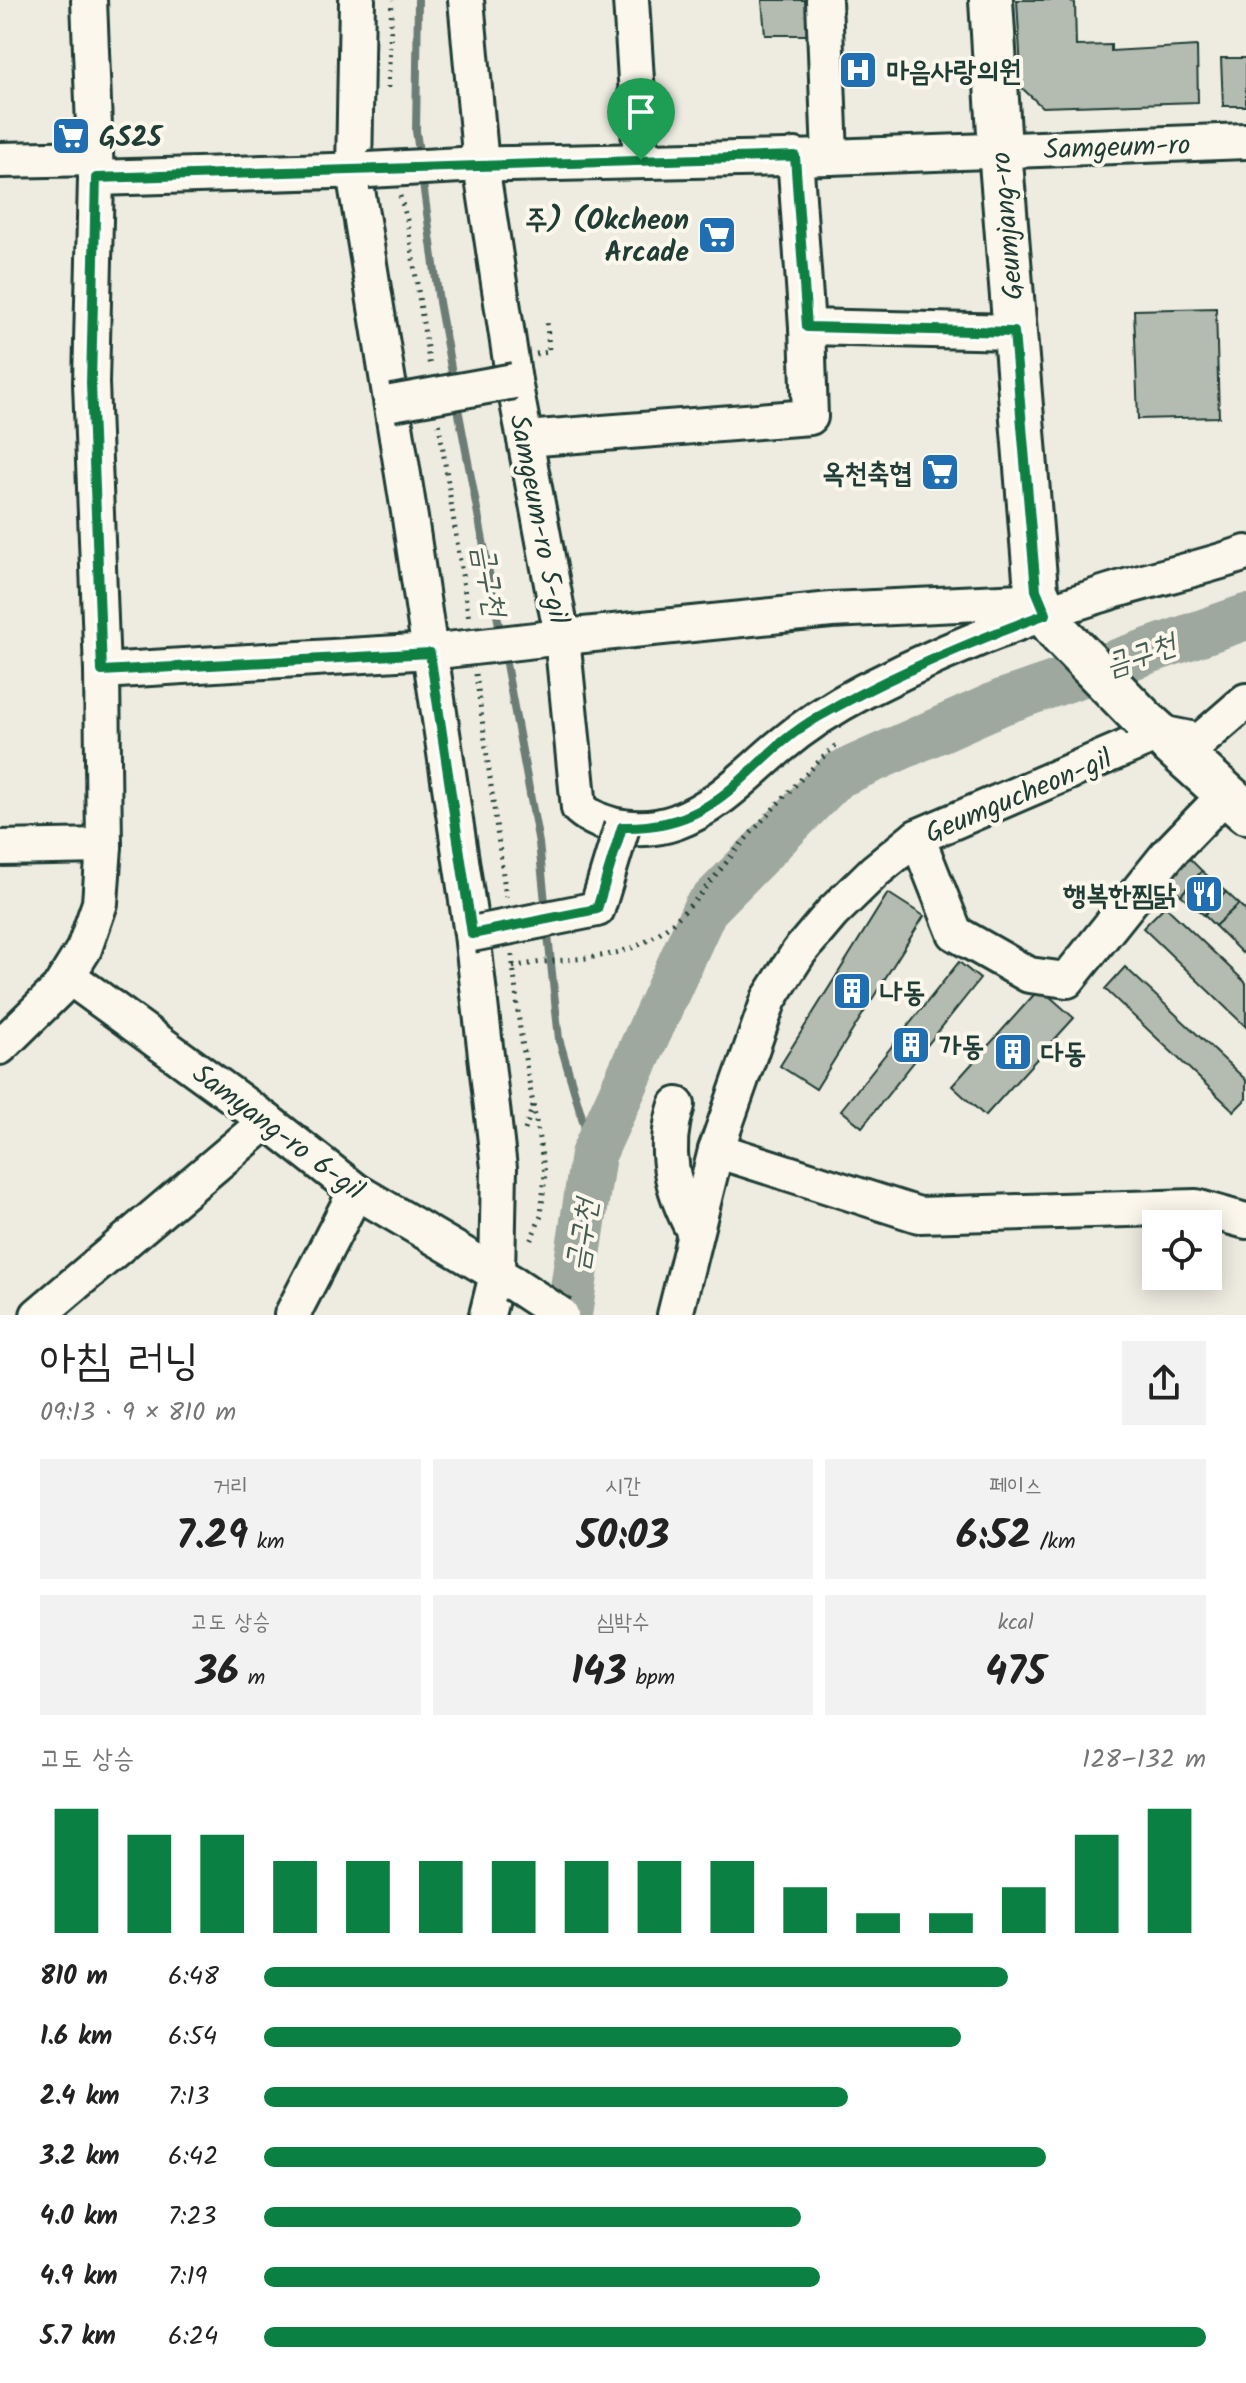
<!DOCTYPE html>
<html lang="ko">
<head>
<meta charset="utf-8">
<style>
  :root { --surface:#fff; --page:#f2f2f2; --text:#222; --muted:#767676; --accent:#0b8043 }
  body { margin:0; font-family:Kalam,"Poor Story",sans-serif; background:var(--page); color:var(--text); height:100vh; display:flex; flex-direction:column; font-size:30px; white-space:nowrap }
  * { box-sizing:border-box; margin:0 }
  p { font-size:26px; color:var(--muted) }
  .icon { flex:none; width:44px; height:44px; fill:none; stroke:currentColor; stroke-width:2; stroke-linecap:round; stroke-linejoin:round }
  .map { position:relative; height:1315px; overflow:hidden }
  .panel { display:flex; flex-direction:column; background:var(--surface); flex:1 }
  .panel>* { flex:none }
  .tools { position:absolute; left:1142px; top:1210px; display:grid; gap:16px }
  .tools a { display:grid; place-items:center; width:80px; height:80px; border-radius:0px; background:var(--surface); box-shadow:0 4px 20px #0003; font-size:40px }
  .pin { position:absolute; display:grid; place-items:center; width:68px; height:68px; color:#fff; margin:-82px -34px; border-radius:50% 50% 50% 0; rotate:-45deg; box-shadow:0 0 8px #0007 }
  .pin .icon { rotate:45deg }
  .round { display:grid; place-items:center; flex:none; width:84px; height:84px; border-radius:0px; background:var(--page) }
  .head { display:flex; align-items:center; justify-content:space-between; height:136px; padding:0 40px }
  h1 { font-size:44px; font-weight:600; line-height:60px }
  .figures { display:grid; grid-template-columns:repeat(3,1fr); gap:12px; height:136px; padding:8px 40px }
  .figures div { display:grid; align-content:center; border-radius:0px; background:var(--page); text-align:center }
  .figures b { font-size:40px; font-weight:600 }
  .figures small { font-size:22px; font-weight:400 }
  .figures p { font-size:22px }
  .chart { height:224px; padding:16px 40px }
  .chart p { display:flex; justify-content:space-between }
  .chart svg { width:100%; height:144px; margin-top:8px; stroke:var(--accent); stroke-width:6 }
  ul { padding:0 40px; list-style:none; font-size:26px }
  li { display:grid; grid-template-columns:128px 96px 1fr; align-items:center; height:60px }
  li i { height:20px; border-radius:10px; background:var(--accent) }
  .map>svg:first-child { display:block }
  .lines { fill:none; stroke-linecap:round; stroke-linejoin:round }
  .stream { stroke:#6c7d74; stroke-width:8 }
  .river { stroke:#9fa89f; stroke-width:46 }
  .building { fill:#b4bbb0; stroke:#1f3d34; stroke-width:2 }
  .minor-casing { stroke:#1f3d34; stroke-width:40 }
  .major-casing { stroke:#1f3d34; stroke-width:48 }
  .path { stroke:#1f3d34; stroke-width:5; stroke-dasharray:2 6; stroke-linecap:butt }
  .minor { stroke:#fbf7ec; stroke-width:34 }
  .major { stroke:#fbf7ec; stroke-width:42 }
  .minor-bridge-casing { stroke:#1f3d34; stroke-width:40; stroke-linecap:butt }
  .major-bridge-casing { stroke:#1f3d34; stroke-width:48; stroke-linecap:butt }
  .minor-bridge { stroke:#fbf7ec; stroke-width:34 }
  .major-bridge { stroke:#fbf7ec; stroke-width:42 }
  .route-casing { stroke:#fff; stroke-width:16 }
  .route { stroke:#0b8043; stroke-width:10 }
  .labels { text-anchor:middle; stroke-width:8; stroke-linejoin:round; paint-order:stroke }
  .poi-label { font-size:28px; font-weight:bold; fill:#1f3d34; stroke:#fbf7ec; text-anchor:start }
  .street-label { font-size:28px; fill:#1f3d34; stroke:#fbf7ec }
  .water-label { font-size:30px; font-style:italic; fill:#455d54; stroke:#fbf7ec }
</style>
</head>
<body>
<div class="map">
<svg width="1246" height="1315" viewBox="0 0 1246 1315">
  <rect width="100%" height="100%" fill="#eeece1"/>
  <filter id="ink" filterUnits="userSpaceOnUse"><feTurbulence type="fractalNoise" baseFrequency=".0125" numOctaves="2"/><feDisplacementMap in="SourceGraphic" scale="16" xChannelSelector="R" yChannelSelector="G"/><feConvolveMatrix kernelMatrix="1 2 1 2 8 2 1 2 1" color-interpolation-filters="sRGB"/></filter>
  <g filter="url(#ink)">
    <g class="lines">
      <g class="stream">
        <path d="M418,0L416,131L420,159"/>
        <path d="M422,176L439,302L454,384"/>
        <path d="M456,398L501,636"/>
        <path d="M504,653L539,843L546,912"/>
        <path d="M547,926L559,1039L593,1155"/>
      </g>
      <path class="river" d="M569,1315L593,1155L705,909L836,776L1002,702L1246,617"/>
    </g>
    <g class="building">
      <path d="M762,0H819L820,35H765Z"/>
      <path d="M1017,0H1067L1075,3L1076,46L1111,45V51L1197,46L1198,102L1042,107L1022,88Z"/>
      <path d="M1221,58H1246V106H1223Z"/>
      <path d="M1216,308L1219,417L1138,419L1134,310Z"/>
      <path d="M1186,855L1202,871L1181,895L1165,880Z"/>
      <path d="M1202,871L1226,892L1204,915L1181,895Z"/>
      <path d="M1226,892L1239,904L1215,926L1204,915Z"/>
      <path d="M888,893L924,916L816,1089L780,1066Z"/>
      <path d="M1239,904L1246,911V949L1242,953L1215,926Z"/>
      <path d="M1165,906L1246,983V1027L1143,928Z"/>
      <path d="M959,962L980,979L862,1127L841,1110Z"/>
      <path d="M1125,967L1246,1080V1099L1234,1111L1105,989Z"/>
      <path d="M1040,988L1074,1018L985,1116L952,1086Z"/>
    </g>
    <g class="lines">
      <g class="minor-casing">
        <g id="minor">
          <path d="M357,0L354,171L410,518L472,934L499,1168L497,1275L487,1315"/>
          <path d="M466,0L481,165L514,381L562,637L579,808C604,830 645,833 676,822C717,807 746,775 778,748C805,725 833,707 864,691C940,652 1019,620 1100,595C1148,579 1198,570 1246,553"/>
          <path d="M631,0L641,160"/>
          <path d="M824,0L830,157"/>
          <path d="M0,160L95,158"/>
          <path d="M461,165L830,157L1246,141"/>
          <path d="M96,178L368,170"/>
          <path d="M807,327L1014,332"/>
          <path d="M525,439L810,417L807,327L795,156"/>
          <path d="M544,639L831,610L1041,600"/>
          <path d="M102,671L447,650"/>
          <path d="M917,837L955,933L1029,975L1067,980L1169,853L1226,794"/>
          <path d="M0,848L104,846"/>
          <path d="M68,976L267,1121L356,1191L514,1284"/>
          <path d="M0,1047L59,989L84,949L100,903L104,846L102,671L91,383L96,178L89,0"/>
          <path d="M677,1105C662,1150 672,1190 694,1231"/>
          <path d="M716,1150L919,1215L1196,1207L1246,1221"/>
          <path d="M38,1315L267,1121"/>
          <path d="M292,1315L356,1191"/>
          <path d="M675,1315L716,1150L769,999L799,952L832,913L875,871L917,837L1160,733L1200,741L1246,701"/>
        </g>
      </g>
      <g class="major-casing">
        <g id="major">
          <path d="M991,0L1000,150L1036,590L1050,621L1062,636"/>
          <path d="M1143,719L1246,812"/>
        </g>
      </g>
      <g class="path">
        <path d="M388,88L392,0"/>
        <path d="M400,196L407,220L430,367"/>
        <path d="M536,354L549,352L547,322"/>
        <path d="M439,424L469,620"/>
        <path d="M476,674L506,897"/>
        <path d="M512,955L520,1030L545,1173L541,1216L529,1244"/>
        <path d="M513,967C551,958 592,962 629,949C678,932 711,879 744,841C774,807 805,774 838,743"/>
        <path d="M525,1130L533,1105"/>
      </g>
      <use href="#minor" class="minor"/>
      <use href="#major" class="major"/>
      <g class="minor-bridge-casing">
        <g id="minor-bridge">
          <path d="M368,170L461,165"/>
          <path d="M392,403L514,381"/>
          <path d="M447,650L544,639"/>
          <path d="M472,934L597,909L622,827"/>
          <path d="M514,1284L561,1315"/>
        </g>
      </g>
      <g class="major-bridge-casing">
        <path id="major-bridge" d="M1062,636L1143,719"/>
      </g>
      <use href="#minor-bridge" class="minor-bridge"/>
      <use href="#major-bridge" class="major-bridge"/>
    </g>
  </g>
  <g class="lines" filter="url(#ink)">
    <g class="route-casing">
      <path id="route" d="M795,156L807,327L1014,332L1036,590L1046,614C967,643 891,675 818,717C742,761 726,829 622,827L597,909L472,934L430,653L102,671L91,383L96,178Z"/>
    </g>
    <use href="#route" class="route"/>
  </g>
  <defs>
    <g id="hospital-square" transform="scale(2)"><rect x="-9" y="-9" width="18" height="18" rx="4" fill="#1f6fb2" stroke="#fbf7ec"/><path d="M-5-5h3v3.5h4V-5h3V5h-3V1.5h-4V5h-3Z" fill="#fff"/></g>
    <g id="supermarket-square" transform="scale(2)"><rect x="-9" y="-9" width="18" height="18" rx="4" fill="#1f6fb2" stroke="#fbf7ec"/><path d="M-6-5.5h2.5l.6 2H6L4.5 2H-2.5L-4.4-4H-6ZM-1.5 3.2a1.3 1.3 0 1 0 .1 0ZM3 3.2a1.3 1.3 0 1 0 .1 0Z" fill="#fff"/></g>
    <g id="restaurant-square" transform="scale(2)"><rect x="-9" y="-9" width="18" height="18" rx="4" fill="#1f6fb2" stroke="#fbf7ec"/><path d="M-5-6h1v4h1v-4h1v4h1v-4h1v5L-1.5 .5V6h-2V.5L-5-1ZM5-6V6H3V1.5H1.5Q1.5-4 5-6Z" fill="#fff"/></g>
    <g id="building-square" transform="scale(2)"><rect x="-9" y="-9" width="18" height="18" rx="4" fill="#1f6fb2" stroke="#fbf7ec"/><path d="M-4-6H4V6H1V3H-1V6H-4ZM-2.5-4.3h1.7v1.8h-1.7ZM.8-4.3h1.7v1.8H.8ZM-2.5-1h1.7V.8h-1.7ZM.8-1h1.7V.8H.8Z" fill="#fff"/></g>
  </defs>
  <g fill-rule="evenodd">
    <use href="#hospital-square" x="858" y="70"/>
    <use href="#supermarket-square" x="71" y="136"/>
    <use href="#supermarket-square" x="717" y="235"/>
    <use href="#supermarket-square" x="940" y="472"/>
    <use href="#restaurant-square" x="1204" y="894"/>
    <use href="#building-square" x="852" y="991"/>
    <use href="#building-square" x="911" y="1045"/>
    <use href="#building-square" x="1013" y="1052"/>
  </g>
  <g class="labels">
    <g class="poi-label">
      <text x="886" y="80">마음사랑의원</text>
      <text x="99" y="146">GS25</text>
      <text x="689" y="229" text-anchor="end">주) (Okcheon<tspan x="689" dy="32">Arcade</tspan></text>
      <text x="912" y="482" text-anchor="end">옥천축협</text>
      <text x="1176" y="904" text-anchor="end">행복한찜닭</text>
      <text x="880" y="1001">나동</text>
      <text x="939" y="1055">가동</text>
      <text x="1041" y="1062">다동</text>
    </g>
    <g class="street-label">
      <text transform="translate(1117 146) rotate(-2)" y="10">Samgeum-ro</text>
      <text transform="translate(1006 226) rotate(-95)" y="10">Geumjang-ro</text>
      <text transform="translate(540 519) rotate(79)" y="10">Samgeum-ro 5-gil</text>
      <text transform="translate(1018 795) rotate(-23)" y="10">Geumgucheon-gil</text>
      <text transform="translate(279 1131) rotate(37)" y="10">Samyang-ro 6-gil</text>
    </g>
    <g class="water-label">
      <text transform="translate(490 580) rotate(80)" y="10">금구천</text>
      <text transform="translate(1140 654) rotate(-19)" y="10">금구천</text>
      <text transform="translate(581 1235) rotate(-81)" y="10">금구천</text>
    </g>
  </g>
</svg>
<div class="tools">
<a><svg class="icon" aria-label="locate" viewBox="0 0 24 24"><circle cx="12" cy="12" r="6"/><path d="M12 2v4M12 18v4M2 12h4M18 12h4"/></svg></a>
</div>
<div class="pin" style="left:641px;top:160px;background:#1e9e55"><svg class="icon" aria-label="arrive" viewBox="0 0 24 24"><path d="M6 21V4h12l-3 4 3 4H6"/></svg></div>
</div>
<section class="panel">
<div class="head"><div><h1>아침 러닝</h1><p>09:13 · 9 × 810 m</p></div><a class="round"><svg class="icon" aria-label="share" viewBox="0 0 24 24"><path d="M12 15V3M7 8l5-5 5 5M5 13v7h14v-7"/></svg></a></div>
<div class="figures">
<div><p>거리</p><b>7.29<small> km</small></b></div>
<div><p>시간</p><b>50:03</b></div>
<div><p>페이스</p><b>6:52<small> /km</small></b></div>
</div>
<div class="figures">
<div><p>고도 상승</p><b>36<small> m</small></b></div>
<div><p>심박수</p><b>143<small> bpm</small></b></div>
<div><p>kcal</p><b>475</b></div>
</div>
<div class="chart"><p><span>고도 상승</span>128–132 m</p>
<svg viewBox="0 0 160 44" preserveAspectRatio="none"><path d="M5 44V6M15 44V14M25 44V14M35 44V22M45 44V22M55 44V22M65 44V22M75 44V22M85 44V22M95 44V22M105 44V30M115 44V38M125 44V38M135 44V30M145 44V14M155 44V6"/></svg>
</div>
<ul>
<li><b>810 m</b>6:48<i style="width:79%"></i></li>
<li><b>1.6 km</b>6:54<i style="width:74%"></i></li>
<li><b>2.4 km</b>7:13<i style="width:62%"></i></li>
<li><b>3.2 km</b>6:42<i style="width:83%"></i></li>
<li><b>4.0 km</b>7:23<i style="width:57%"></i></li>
<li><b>4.9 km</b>7:19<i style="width:59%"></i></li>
<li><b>5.7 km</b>6:24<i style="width:100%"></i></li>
</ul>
</section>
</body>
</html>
